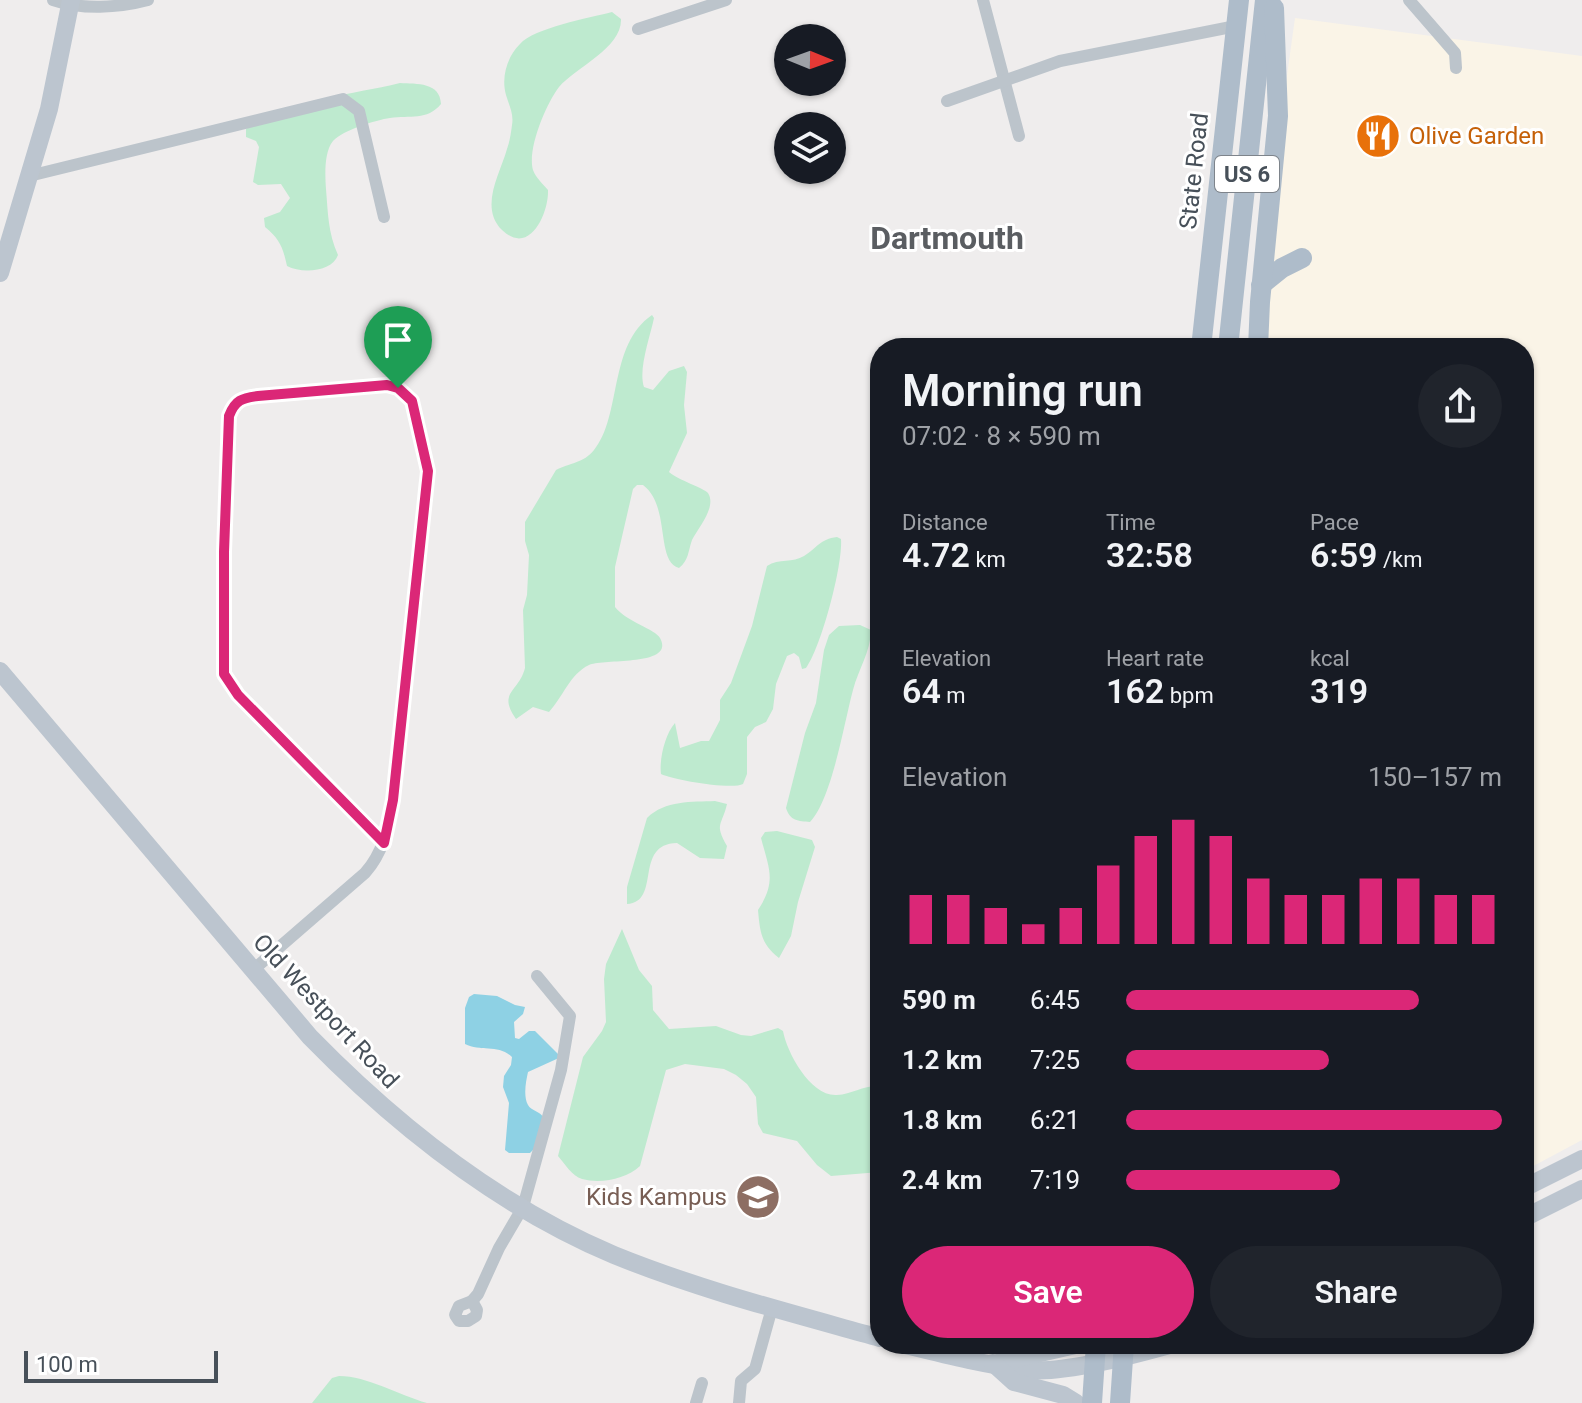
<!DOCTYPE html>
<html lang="en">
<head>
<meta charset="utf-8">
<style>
  :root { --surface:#171b24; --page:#20242c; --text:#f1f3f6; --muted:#9ea1a6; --accent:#db2777 }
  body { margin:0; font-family:Roboto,sans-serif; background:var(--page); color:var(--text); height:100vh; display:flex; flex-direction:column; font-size:30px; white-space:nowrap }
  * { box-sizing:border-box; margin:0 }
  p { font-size:26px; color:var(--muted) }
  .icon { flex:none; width:44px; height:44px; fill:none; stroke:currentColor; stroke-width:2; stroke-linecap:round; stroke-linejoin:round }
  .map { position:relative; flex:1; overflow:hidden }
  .drawer { position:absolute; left:870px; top:338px; width:664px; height:1016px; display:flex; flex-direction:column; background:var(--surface); border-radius:32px; box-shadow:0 2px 6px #0004 }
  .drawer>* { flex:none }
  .needle { width:52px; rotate:91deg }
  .fabs { position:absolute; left:774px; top:24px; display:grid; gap:16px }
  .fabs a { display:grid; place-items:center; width:72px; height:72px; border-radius:50%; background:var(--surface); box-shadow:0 2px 6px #0004; font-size:40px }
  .scale { position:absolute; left:24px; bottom:20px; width:194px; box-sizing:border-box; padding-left:8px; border:4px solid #475059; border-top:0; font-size:22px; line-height:28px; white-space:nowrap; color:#475059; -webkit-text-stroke:6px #fff; paint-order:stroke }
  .pin { position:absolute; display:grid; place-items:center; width:68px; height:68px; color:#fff; margin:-82px -34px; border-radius:50% 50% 50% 0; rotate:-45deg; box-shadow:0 0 8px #0007 }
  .pin .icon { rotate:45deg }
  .round { display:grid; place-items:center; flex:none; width:84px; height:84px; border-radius:42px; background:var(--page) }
  .summary { display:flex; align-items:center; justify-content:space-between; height:136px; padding:0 32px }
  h1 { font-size:44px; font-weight:600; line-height:60px }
  .stats { display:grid; grid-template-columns:repeat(3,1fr); gap:12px; height:136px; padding:8px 32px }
  .stats div { display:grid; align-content:center }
  .stats b { font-size:34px; font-weight:600 }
  .stats small { font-size:22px; font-weight:400 }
  .stats p { font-size:22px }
  .chart { height:224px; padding:16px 32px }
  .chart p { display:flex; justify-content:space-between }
  .chart svg { width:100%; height:144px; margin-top:8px; stroke:var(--accent); stroke-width:6 }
  .primary-button { display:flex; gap:16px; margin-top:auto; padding:16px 32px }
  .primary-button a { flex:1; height:92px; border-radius:48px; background:var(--accent); color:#fff; font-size:32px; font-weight:600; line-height:92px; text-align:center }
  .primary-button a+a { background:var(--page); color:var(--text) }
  ul { padding:0 32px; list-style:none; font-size:26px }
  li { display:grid; grid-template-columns:128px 96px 1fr; align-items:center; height:60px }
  li i { height:20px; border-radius:10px; background:var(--accent) }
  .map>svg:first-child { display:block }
  .commercial { fill:#faf4e7 }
  .green { fill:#beeacf }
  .water { fill:#8ed1e4 }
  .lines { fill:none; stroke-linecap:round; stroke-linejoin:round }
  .street { stroke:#bcc4cb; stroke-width:12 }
  .secondary { stroke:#bcc5cf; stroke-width:18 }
  .primary { stroke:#aebcca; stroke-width:20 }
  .route-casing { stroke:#fff; stroke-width:16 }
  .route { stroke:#db2777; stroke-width:10 }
  .labels { text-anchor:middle; stroke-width:6; stroke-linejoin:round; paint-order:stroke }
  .shield { fill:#fff; stroke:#7e848b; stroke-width:2 }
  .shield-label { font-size:22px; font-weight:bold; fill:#475059 }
  .food-label { font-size:24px; fill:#c56008; stroke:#fff; text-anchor:start }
  .street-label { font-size:24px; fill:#475059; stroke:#fff }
  .education-label { font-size:24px; fill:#785e54; stroke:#fff; text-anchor:end }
  .district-label { font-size:32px; font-weight:bold; fill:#5a5d61; stroke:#fff }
</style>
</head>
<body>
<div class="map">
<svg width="1582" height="1403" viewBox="0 0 1582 1403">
  <rect width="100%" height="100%" fill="#efeded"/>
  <path class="commercial" d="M1295,18L1582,56V1140L1524,1171V348H1249Z"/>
  <g class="green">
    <path d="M612,12L621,19C622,48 576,67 559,87C546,104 527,149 533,170C536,178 543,184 548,190C549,212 530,257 502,230C479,207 500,174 507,149C510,141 511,132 512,125C514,114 509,105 506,95C501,77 507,57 520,44C534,28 589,18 612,12Z"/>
    <path d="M400,83C417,84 440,82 441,104C427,121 410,115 390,118C376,120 343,130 333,141C324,152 325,175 326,189C328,213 328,233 338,255C332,272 302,274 287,266C283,248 280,239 265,227L264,218L280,212L290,198L281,184L258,185L253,182L259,147L256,141L246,137V129C291,98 348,96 400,83Z"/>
    <path d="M652,315L654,318C650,337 638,370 644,387L653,390L669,371L684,366L687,372L684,405L687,433L669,472C678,480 704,488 708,493C717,507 698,528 692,540C688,551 689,560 679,568C655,561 671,506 643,485H637L633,489L615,567V607C627,622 655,629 660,638C676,667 602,658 589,665C570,674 563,697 549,712L533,707L516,719C497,692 519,692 525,668L523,610L527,595L529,555L525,541V522L556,470C569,463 584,463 594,450C622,416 608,345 652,315Z"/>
    <path d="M837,537L841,539C843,565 821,648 806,668L802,669L799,657L794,653L787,656L776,684L773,709L766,722L755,727L747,737V774L743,784C732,790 673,780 661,774C659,760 665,734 675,723L680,748L701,741H709L720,720V700L731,683L752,626L767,566C779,558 793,563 804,556C817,548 820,539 837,537Z"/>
    <path d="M860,625L871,630C871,651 858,670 853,690C844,723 832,799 810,822C798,821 790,821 786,808L805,733L816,703L824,650L829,635L839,626Z"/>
    <path d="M715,801L727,804C722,826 714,823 727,846L724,859L700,858L677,843C633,844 662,902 627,904V887L647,818C665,800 692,802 715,801Z"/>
    <path d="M777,831L812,840L815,847L798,902L791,936L779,958C761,944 760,932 758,910C777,881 769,869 761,838L765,832Z"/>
    <path d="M622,929L639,970L652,986L653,1010L669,1029L716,1026L741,1035L751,1036L778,1028L783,1031C787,1053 811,1097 837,1095C852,1094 864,1085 880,1086V1172L831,1176L817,1165L797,1141L763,1133L758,1124L756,1097L747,1084L736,1075L724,1069L685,1064L666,1070L640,1166C626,1179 601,1184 582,1179C572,1176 565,1164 558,1156L583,1057L602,1031L606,1022L604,979L606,964Z"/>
    <path d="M339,1376C367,1376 399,1395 427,1403H312L332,1378Z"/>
  </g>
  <path class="water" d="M474,994L497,996L515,1005L525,1007L523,1014L514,1022L515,1038L519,1039L529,1031H535L561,1057L528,1072C526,1081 523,1096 528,1105C531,1111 540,1111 543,1117C547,1129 538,1146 530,1153H509L505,1150L509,1103L503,1087L504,1076L511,1065L512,1057C499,1044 481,1052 465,1044V1008L469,997Z"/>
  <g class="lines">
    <g class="street">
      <path d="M53,0C82,10 118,8 148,0"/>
      <path d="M983,0L1019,136"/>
      <path d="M1409,0L1455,53L1456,68"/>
      <path d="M638,29L726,0"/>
      <path d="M947,101L1060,61L1236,26"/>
      <path d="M29,176L343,99L359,111L384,217"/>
      <path d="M252,971L365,873C384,852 388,827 393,800L428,471L412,401L398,388L387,385L244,398L234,404L229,416L224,552V674L238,695L384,843"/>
      <path d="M472,1301L478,1294L499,1248L523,1207L561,1070L570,1016L537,976"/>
      <path d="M472,1301L477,1310L476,1316L468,1321H459L455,1315L459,1306Z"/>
      <path d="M696,1403L702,1383"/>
      <path d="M739,1403L741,1381L755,1369L772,1308"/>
    </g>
    <g class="secondary">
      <path d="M0,273L49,109L71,0"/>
      <path d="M0,671L310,1037C397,1126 498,1206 614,1255C700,1290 791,1313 880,1338"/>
      <path d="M1524,1188L1582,1159"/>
      <path d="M1524,1218L1582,1189"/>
      <path d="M901,1344C942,1354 985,1365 1028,1370C1064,1374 1137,1354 1173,1344"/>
      <path d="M1000,1362L1080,1344"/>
      <path d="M993,1363L1014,1382L1063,1395L1076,1403"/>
    </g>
    <g class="primary">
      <path d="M1261,285L1282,268L1302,258"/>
      <path d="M1201,348L1239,0"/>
      <path d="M1228,348L1265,0"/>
      <path d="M1258,348L1260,302L1278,116L1274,8"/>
      <path d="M1092,1403L1096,1344"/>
      <path d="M1120,1403L1124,1344"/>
    </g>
  </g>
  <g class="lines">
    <g class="route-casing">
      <path id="route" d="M387,385L398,388L412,401L428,471L393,800L384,843L238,695L224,674V552L229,416C235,400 242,398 258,396Z"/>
    </g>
    <use href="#route" class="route"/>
  </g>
  <defs>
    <g id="restaurant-disc" transform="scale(2.3)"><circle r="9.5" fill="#e8710a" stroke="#fff"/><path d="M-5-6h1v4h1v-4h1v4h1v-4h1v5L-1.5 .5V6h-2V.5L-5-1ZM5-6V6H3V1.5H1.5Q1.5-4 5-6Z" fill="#fff"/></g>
    <g id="school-disc" transform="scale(2.3)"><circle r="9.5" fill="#8d6e63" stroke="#fff"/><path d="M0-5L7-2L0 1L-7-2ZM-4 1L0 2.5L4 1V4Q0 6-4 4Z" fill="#fff"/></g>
  </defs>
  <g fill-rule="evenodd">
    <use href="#restaurant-disc" x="1378" y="136"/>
    <use href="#school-disc" x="758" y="1197"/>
  </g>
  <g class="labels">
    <rect class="shield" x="1215" y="156" width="64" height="36" rx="6"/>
    <g class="shield-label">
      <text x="1247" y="182">US 6</text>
    </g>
    <g class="food-label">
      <text x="1409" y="144">Olive Garden</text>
    </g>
    <g class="street-label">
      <text transform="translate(1194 171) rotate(-84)" y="8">State Road</text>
      <text transform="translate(326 1011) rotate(47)" y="8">Old Westport Road</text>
    </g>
    <g class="education-label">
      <text x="727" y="1205">Kids Kampus</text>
    </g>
    <g class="district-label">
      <text x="947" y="249">Dartmouth</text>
    </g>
  </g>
</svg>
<div class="fabs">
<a><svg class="needle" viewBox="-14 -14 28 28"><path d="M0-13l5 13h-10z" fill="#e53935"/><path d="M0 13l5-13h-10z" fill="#9ea1a6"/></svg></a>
<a><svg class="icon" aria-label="layers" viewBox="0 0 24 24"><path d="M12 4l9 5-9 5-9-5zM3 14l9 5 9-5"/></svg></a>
</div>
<div class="scale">100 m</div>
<div class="pin" style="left:398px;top:388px;background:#1e9e55"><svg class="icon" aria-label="arrive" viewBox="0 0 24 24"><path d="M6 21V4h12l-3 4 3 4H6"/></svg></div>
<section class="drawer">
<div class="summary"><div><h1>Morning run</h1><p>07:02 · 8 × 590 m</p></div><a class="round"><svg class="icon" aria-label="share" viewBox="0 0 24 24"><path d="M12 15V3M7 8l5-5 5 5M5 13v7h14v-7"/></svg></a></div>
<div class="stats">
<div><p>Distance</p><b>4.72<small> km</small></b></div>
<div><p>Time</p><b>32:58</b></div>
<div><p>Pace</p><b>6:59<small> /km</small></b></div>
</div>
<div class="stats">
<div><p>Elevation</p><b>64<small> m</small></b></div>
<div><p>Heart rate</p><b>162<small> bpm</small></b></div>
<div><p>kcal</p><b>319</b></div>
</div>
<div class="chart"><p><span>Elevation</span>150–157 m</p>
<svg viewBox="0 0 160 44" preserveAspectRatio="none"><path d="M5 44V29M15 44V29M25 44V33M35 44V38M45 44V33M55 44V20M65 44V11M75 44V6M85 44V11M95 44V24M105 44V29M115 44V29M125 44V24M135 44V24M145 44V29M155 44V29"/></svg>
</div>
<ul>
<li><b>590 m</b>6:45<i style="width:78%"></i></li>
<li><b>1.2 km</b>7:25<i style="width:54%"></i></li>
<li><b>1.8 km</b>6:21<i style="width:100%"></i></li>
<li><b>2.4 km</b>7:19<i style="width:57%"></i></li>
</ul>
<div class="primary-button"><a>Save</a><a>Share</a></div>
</section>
</div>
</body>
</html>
